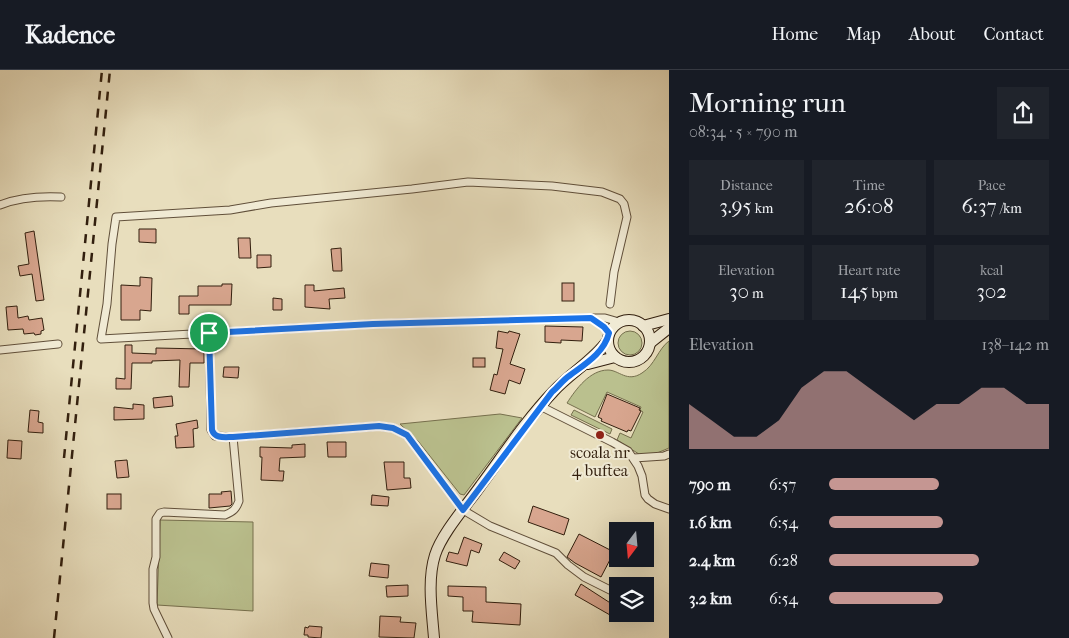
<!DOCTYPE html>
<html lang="en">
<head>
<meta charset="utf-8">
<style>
  :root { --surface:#171b24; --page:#20242c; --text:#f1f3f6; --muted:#9ea1a6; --line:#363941; --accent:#c59692 }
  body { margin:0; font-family:"IM FELL French Canon",serif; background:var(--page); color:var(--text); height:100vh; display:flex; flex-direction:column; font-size:19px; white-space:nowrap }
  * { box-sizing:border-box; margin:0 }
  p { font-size:16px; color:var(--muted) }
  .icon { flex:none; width:28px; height:28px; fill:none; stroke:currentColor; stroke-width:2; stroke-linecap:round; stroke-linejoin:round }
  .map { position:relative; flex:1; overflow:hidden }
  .side { display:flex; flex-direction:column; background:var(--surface); width:400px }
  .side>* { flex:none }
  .needle { width:32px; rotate:196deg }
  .buttons { position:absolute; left:609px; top:452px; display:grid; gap:10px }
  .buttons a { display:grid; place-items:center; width:45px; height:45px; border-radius:0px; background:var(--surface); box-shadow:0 5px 20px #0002; font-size:25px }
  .pin { position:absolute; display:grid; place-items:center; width:42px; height:42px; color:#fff; margin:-21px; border:2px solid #fff; border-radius:50%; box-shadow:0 1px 5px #0007 }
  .round { display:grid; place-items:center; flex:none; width:52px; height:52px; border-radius:0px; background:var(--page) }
  .headline { display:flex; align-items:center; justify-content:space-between; height:85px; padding:0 20px }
  h1 { font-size:28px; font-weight:600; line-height:38px }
  .metrics { display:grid; grid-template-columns:repeat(3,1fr); gap:8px; height:85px; padding:5px 20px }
  .metrics div { display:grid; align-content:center; border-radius:0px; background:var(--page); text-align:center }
  .metrics b { font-size:21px; font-weight:600 }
  .metrics small { font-size:14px; font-weight:400 }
  .metrics p { font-size:14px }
  .chart { height:140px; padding:10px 20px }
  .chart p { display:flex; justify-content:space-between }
  .chart svg { width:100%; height:90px; margin-top:5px; fill:var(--accent); opacity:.7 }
  ul { padding:0 20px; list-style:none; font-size:16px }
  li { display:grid; grid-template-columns:80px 60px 1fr; align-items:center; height:38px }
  li i { height:12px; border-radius:6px; background:var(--accent) }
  header { display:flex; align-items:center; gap:30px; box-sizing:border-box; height:70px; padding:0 25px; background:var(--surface); border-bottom:1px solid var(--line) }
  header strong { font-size:24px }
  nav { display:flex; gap:28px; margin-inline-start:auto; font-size:18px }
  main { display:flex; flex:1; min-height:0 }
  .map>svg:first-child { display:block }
  .green { fill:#bac08e; stroke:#76704e }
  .building { fill:#d8a68f; stroke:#321f0e }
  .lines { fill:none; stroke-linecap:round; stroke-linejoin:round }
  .street-casing { stroke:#604f3a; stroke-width:9 }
  .secondary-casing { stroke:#321f0e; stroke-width:12 }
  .street { stroke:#f0ead4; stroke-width:7 }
  .secondary { stroke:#f0ead4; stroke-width:10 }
  .rail { stroke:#321f0e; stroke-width:2.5; stroke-dasharray:9 9; stroke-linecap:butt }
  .route-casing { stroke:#fff; stroke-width:10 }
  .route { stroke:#1a73e8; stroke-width:6 }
  .poi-dot { fill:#8f2418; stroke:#f0ead4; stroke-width:2 }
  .labels { text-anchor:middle; stroke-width:4; stroke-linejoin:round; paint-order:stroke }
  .poi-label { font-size:16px; fill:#321f0e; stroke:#f0ead4 }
</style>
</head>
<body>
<header>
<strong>Kadence</strong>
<nav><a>Home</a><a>Map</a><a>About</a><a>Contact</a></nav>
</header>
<main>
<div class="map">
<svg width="669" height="568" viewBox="0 0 669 568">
  <rect width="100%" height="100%" fill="#e8debd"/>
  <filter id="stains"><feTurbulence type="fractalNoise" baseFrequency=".004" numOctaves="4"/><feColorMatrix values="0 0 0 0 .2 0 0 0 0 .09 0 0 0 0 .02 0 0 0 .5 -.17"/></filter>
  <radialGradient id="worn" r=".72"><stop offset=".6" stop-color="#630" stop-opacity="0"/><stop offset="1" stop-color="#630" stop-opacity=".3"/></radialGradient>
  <g class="green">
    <circle cx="630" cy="273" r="12"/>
    <path d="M669,271V378L657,383L642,386L617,370L620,363L631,368L643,342L640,340L641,337L607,322L595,347L567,333C576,319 590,300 608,300C619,300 627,313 642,303C655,295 658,279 669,271Z"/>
    <path d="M574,340L612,359L610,364L571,345Z"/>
    <path d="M500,344L522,348L464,425L460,424L418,371L400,354Z"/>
    <path d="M160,450L253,452V541L157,535Z"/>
  </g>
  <g class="building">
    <path d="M139,159H156V173L139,172Z"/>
    <path d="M34,161L44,230L36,231L32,204L20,206L18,196L29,194L25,163Z"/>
    <path d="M238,168H250L251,188H239Z"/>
    <path d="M341,178L342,201H333L331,179Z"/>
    <path d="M257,185H271V197L257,198Z"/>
    <path d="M140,207L152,208L151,241L140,240V250H121V215L140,216Z"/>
    <rect x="562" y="213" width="12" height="18"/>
    <path d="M222,214H232L231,235H189V244H179V226H198V216H222Z"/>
    <path d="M305,215H314V221L344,218L345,228L329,229L330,239L305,237Z"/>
    <path d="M273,228L282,229V240H273Z"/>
    <path d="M17,236L18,248L28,246L29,250L42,248L44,260L41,261V264L35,265L34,263L24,264L23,259L8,260L6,237Z"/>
    <path d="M545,256L583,257L582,271L561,270V273L545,272Z"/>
    <path d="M498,261L508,263L509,261L520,264L510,294L525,299L520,314L509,310L505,324L490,320L494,304L497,305L503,279L496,278Z"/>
    <path d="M125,275H132V283L156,284V278L204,279V293H190L189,317H179L180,290L152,291V293H132L131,319H116V308L125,309Z"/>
    <rect x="473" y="288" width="12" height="9"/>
    <path d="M224,297H239L238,308L223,307Z"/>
    <path d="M607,324L640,338L639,340L641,341L631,361L628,360L627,362L601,351L602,349L598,347Z"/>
    <path d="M172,326L173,336L154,338L153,328Z"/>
    <path d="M133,334L144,335V349L114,350V337L133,339Z"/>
    <path d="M30,340L39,341L38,352L43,353V363L28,362Z"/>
    <path d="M197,350L198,358L193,359L194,377L176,378L175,366H178L176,354Z"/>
    <path d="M8,370L22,371L21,389L7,388Z"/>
    <path d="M327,372H346V387H328Z"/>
    <path d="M305,374V387L280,388L279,401H284L283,411L261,410L262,387H260V377L292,378V375Z"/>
    <path d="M127,390L129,407L117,408L115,391Z"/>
    <path d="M384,392H404V408H410L411,418L387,420Z"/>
    <path d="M231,421L232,434L230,436L209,438V424H222L221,422Z"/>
    <rect x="107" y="424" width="14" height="15"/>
    <path d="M372,425L389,427L388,436L371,435Z"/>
    <path d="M533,436L569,449L564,465L528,452Z"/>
    <path d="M579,464L614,482L601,507L575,493L567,487Z"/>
    <path d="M464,467L482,474L479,483L471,480L467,496L446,491L449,482L458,484Z"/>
    <path d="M504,482L520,491L515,499L499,490Z"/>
    <path d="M371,493L389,495L388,508L369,506Z"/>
    <path d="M581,514L615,536L610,545L575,525Z"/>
    <path d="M408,515V526L387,527L386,516Z"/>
    <path d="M448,516L486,517V532L521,534L520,555L472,552L473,541H463V527L448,526Z"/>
    <path d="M380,546L401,547L400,552L416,553L414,568L379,567Z"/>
    <path d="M309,556L322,557L321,568L308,567V565H304L305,557L308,558Z"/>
  </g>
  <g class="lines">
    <g class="street-casing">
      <g id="street">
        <path d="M0,135C20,127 40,126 61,127"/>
        <path d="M610,234L614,202L627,147L624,134L620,129L602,122L552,116L468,112L412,119L271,133L230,140L116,147L112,174L107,234L101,269L373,254L591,248H605L619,252"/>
        <path d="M592,248L604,257L609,263"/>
        <path d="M209,263L211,352V360L215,366L233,367L379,356L393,358L407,365L463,440L490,456L556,483L568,495L584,507L618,524"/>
        <path d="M0,280L58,274"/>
        <path d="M540,336L612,372L628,381L638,396L642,406L645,425L648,429L655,434L669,439"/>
        <path d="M634,388L664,386L669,384"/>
        <path d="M168,568L154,539L153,533V499L156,487V449L160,443L164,442L225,445C233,442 236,439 239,431L233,367"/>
      </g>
    </g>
    <g class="secondary-casing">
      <g id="secondary">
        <circle cx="629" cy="271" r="21"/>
        <path d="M643,256L669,249"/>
        <path d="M650,273L669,258"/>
        <path d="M588,294L615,287"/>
        <path d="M434,568C432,542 427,510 435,485C442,463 467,435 481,415C504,384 526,350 553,322C570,303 593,291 608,270"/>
      </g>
    </g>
    <use href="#street" class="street"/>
    <use href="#secondary" class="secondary"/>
    <g class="rail">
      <path d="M64,388L102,0"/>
      <path d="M54,568L110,0"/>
    </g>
  </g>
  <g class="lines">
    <g class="route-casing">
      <path id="route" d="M591,248L604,257L609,263C604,283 585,294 569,306C563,310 558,317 552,322L463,440L407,365L393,358L379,356L233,367C225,367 215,369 212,360L209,263L373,254Z"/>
    </g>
    <use href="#route" class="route"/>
  </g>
  <circle class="poi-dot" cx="600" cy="365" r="5"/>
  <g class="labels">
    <g class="poi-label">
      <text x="600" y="388">scoala nr<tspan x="600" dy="18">4 buftea</tspan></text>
    </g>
  </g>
  <rect width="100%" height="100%" filter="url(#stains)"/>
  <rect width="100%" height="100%" fill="url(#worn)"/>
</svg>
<div class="buttons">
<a><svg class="needle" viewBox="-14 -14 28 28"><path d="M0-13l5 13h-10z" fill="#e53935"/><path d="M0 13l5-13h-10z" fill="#9ea1a6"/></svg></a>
<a><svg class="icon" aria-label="layers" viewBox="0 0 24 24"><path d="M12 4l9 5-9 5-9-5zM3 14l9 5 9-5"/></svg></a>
</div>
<div class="pin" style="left:209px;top:263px;background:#1e9e55"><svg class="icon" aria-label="arrive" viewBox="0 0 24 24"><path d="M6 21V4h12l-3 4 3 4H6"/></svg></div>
</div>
<section class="side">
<div class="headline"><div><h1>Morning run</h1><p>08:34 · 5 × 790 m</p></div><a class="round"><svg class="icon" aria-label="share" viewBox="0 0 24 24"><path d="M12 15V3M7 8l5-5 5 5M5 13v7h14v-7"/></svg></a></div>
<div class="metrics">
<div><p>Distance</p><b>3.95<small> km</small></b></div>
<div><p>Time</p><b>26:08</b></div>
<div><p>Pace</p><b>6:37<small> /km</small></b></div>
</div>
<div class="metrics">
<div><p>Elevation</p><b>30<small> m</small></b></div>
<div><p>Heart rate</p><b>145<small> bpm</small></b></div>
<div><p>kcal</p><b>302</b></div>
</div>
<div class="chart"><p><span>Elevation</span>138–142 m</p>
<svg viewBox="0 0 160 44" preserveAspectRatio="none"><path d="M0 44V22L10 30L20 38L30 38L40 30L50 14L60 6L70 6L80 14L90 22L100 30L110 22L120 22L130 14L140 14L150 22L160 22V44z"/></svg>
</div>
<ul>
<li><b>790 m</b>6:57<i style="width:50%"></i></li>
<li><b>1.6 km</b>6:54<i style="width:52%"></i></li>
<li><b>2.4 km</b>6:28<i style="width:68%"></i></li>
<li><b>3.2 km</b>6:54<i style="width:52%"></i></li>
</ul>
</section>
</main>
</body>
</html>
